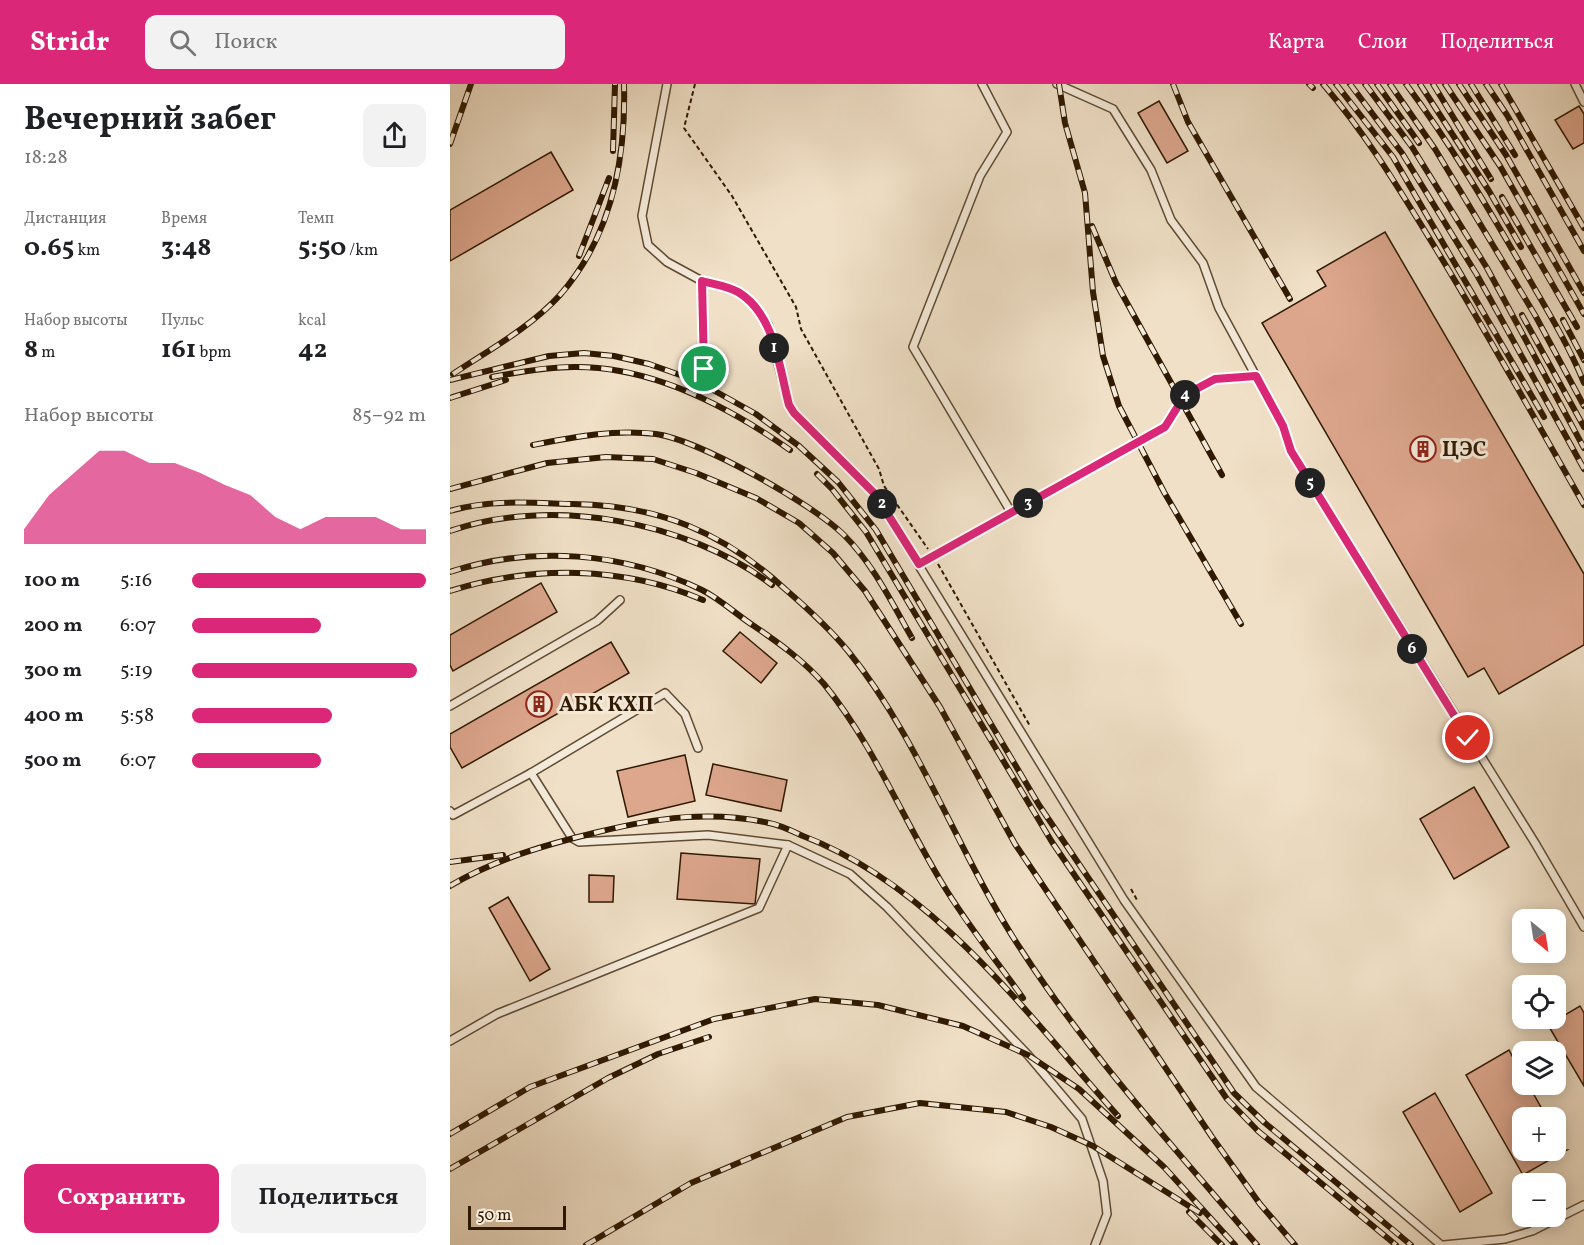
<!DOCTYPE html>
<html lang="ru">
<head>
<meta charset="utf-8">
<style>
  :root { --surface:#fff; --page:#f2f2f2; --text:#202124; --muted:#757577; --accent:#db2777 }
  body { margin:0; font-family:Vollkorn,serif; background:var(--page); color:var(--text); height:100vh; display:flex; flex-direction:column; font-size:22px; white-space:nowrap }
  * { box-sizing:border-box; margin:0 }
  p { font-size:20px; color:var(--muted) }
  .icon { flex:none; width:33px; height:33px; fill:none; stroke:currentColor; stroke-width:2; stroke-linecap:round; stroke-linejoin:round }
  .map { position:relative; flex:1; overflow:hidden }
  .side { display:flex; flex-direction:column; background:var(--surface); width:450px }
  .side>* { flex:none }
  .needle { width:39px; rotate:150deg }
  .fabs { position:absolute; left:1062px; top:825px; display:grid; gap:12px }
  .fabs a { display:grid; place-items:center; width:54px; height:54px; border-radius:12px; background:var(--surface); box-shadow:0 3px 15px #0003; font-size:30px }
  .scale { position:absolute; left:18px; bottom:15px; width:98px; box-sizing:border-box; padding-left:6px; border:3px solid #2f1900; border-top:0; font-size:16px; line-height:21px; white-space:nowrap; color:#2f1900; -webkit-text-stroke:4px #f5ebdb; paint-order:stroke }
  .pin { position:absolute; display:grid; place-items:center; width:51px; height:51px; color:#fff; margin:-26px; border:3px solid #fff; border-radius:50%; box-shadow:0 2px 6px #0007 }
  .km { position:absolute; width:30px; height:30px; margin:-15px; border-radius:50%; background:#222; color:#fff; font-size:16px; line-height:30px; text-align:center }
  .round { display:grid; place-items:center; flex:none; width:63px; height:63px; border-radius:12px; background:var(--page) }
  .headline { display:flex; align-items:center; justify-content:space-between; height:102px; padding:0 24px }
  h1 { font-size:33px; font-weight:700; line-height:45px }
  .metrics { display:grid; grid-template-columns:repeat(3,1fr); gap:9px; height:102px; padding:6px 24px }
  .metrics div { display:grid; align-content:center }
  .metrics b { font-size:26px; font-weight:700 }
  .metrics small { font-size:16px; font-weight:400 }
  .metrics p { font-size:16px }
  .chart { height:168px; padding:12px 24px }
  .chart p { display:flex; justify-content:space-between }
  .chart svg { width:100%; height:108px; margin-top:6px; fill:var(--accent); opacity:.7 }
  .action { display:flex; gap:12px; margin-top:auto; padding:12px 24px }
  .action a { flex:1; height:69px; border-radius:12px; background:var(--accent); color:#fff; font-size:24px; font-weight:700; line-height:69px; text-align:center }
  .action a+a { background:var(--page); color:var(--text) }
  ul { padding:0 24px; list-style:none; font-size:20px }
  li { display:grid; grid-template-columns:96px 72px 1fr; align-items:center; height:45px }
  li i { height:15px; border-radius:8px; background:var(--accent) }
  header { display:flex; align-items:center; gap:36px; box-sizing:border-box; height:84px; padding:0 30px; background:var(--accent); color:#fff }
  header strong { font-size:28px }
  nav { display:flex; gap:33px; margin-inline-start:auto; font-size:21px }
  .search { width:420px; height:54px; background:var(--page); display:flex; align-items:center; gap:15px; box-sizing:border-box; padding:0 21px; border-radius:12px; color:var(--muted); font-size:22px }
  main { display:flex; flex:1; min-height:0 }
  .map>svg:first-child { display:block }
  .building { fill:#dda78e; stroke:#2f1900; stroke-width:1.5 }
  .lines { fill:none; stroke-linecap:round; stroke-linejoin:round }
  .service-casing { stroke:#5f4b32; stroke-width:10 }
  .path { stroke:#2f1900; stroke-width:2; stroke-dasharray:4.5 3; stroke-linecap:butt }
  .service { stroke:#f5ebdb; stroke-width:7 }
  .rail-casing { stroke:#2f1900; stroke-width:6 }
  .rail { stroke:#f5ebdb; stroke-width:4; stroke-dasharray:11; stroke-linecap:butt }
  .route-casing { stroke:#fff; stroke-width:12 }
  .route { stroke:#db2777; stroke-width:8 }
  .labels { text-anchor:middle; stroke-width:6; stroke-linejoin:round; paint-order:stroke }
  .poi-label { font-size:21px; font-weight:bold; fill:#2f1900; stroke:#f5ebdb; text-anchor:start }
</style>
</head>
<body>
<header>
<strong>Stridr</strong>
<div class="search"><svg class="icon" aria-label="search" viewBox="0 0 24 24"><circle cx="10" cy="10" r="6"/><path d="M15 15l6 6"/></svg>Поиск</div>
<nav><a>Карта</a><a>Слои</a><a>Поделиться</a></nav>
</header>
<main>
<section class="side">
<div class="headline"><div><h1>Вечерний забег</h1><p>18:28</p></div><a class="round"><svg class="icon" aria-label="share" viewBox="0 0 24 24"><path d="M12 15V3M7 8l5-5 5 5M5 13v7h14v-7"/></svg></a></div>
<div class="metrics">
<div><p>Дистанция</p><b>0.65<small> km</small></b></div>
<div><p>Время</p><b>3:48</b></div>
<div><p>Темп</p><b>5:50<small> /km</small></b></div>
</div>
<div class="metrics">
<div><p>Набор высоты</p><b>8<small> m</small></b></div>
<div><p>Пульс</p><b>161<small> bpm</small></b></div>
<div><p>kcal</p><b>42</b></div>
</div>
<div class="chart"><p><span>Набор высоты</span>85–92 m</p>
<svg viewBox="0 0 160 44" preserveAspectRatio="none"><path d="M0 44V38L10 24L20 15L30 6L40 6L50 11L60 11L70 15L80 20L90 24L100 33L110 38L120 33L130 33L140 33L150 38L160 38V44z"/></svg>
</div>
<ul>
<li><b>100 m</b>5:16<i style="width:100%"></i></li>
<li><b>200 m</b>6:07<i style="width:55%"></i></li>
<li><b>300 m</b>5:19<i style="width:96%"></i></li>
<li><b>400 m</b>5:58<i style="width:60%"></i></li>
<li><b>500 m</b>6:07<i style="width:55%"></i></li>
</ul>
<div class="action"><a>Сохранить</a><a>Поделиться</a></div>
</section>
<div class="map">
<svg width="1134" height="1161" viewBox="0 0 1134 1161">
  <rect width="100%" height="100%" fill="#f0e0c7"/>
  <filter id="stains"><feTurbulence type="fractalNoise" baseFrequency=".00333" numOctaves="4"/><feColorMatrix values="0 0 0 0 .2 0 0 0 0 .09 0 0 0 0 .02 0 0 0 .5 -.17"/></filter>
  <radialGradient id="worn" r=".72"><stop offset=".6" stop-color="#630" stop-opacity="0"/><stop offset="1" stop-color="#630" stop-opacity=".3"/></radialGradient>
  <g class="building">
    <path d="M709,17L738,67L717,79L688,29Z"/>
    <path d="M1129,22L1134,30V59L1123,65L1105,36Z"/>
    <path d="M101,68L123,106L0,177V126Z"/>
    <path d="M935,148L1134,490V561L1049,610L1034,584L1018,593L812,239L876,202L867,187Z"/>
    <path d="M91,499L107,528L3,587L0,581V551Z"/>
    <path d="M290,548L327,579L311,599L273,567Z"/>
    <path d="M161,558L179,589L12,684L0,663V650Z"/>
    <path d="M235,671L245,717L178,733L167,687Z"/>
    <path d="M263,680L337,696L331,727L256,711Z"/>
    <path d="M1024,703L1059,763L1004,795L970,735Z"/>
    <path d="M231,769L310,775L305,820L227,815Z"/>
    <path d="M139,791L164,792L163,818H139Z"/>
    <path d="M58,813L100,885L80,897L39,824Z"/>
    <path d="M1130,922L1134,929V1002L1098,941Z"/>
    <path d="M1059,966L1072,991V1000H1078L1097,1034H1072V1066H1117L1073,1091L1016,991Z"/>
    <path d="M985,1009L1042,1109L1010,1128L953,1028Z"/>
  </g>
  <g class="lines">
    <g class="service-casing">
      <g id="service">
        <path d="M217,0L192,132L198,161L217,178L252,197L287,207L303,220L318,241L339,321L344,329L425,410L674,816L806,1003L991,1161"/>
        <path d="M532,0L557,48L530,92L463,263L561,428"/>
        <path d="M607,0L663,25L701,86L721,136L753,179L769,224L833,342L841,367L1085,759L1134,843"/>
        <path d="M1125,0L1134,18"/>
        <path d="M252,197L254,285"/>
        <path d="M469,480L715,343L735,311L765,295L806,292"/>
        <path d="M0,622L147,537L170,516"/>
        <path d="M81,689L122,754L129,758L258,751L338,761L400,790L437,823L578,971L632,1035L653,1097L657,1130L645,1161"/>
        <path d="M0,727L3,731L81,689L215,609L235,630L248,664"/>
        <path d="M0,957L47,930L309,824L338,761"/>
        <path d="M994,1161L1055,1155L1082,1147L1134,1121"/>
      </g>
    </g>
    <g class="path">
      <path d="M245,0L234,44L282,112L346,223L351,245L429,385L434,402L478,465"/>
      <path d="M488,480L580,642"/>
      <path d="M681,805L687,816"/>
    </g>
    <use href="#service" class="service"/>
    <g class="rail-casing">
      <g id="rail">
        <path d="M609,0L615,39L635,109L643,208L653,272L669,322L714,408L791,540"/>
        <path d="M723,0L738,38L840,215"/>
        <path d="M859,0L863,4"/>
        <path d="M873,0C917,51 951,108 986,165C1037,249 1085,335 1134,421"/>
        <path d="M886,0L943,73L1094,333"/>
        <path d="M900,0L952,69L1027,191L1134,385"/>
        <path d="M915,0L962,63L1037,184L1134,364"/>
        <path d="M927,0L969,59"/>
        <path d="M940,0L985,65L1085,231L1134,322"/>
        <path d="M956,0C1000,59 1037,122 1074,186C1095,223 1118,259 1134,299"/>
        <path d="M970,0L1039,107L1071,163"/>
        <path d="M983,0L1041,95"/>
        <path d="M995,0L1050,82L1134,230"/>
        <path d="M1009,0L1056,71L1134,209"/>
        <path d="M1021,0L1065,71"/>
        <path d="M1036,0L1057,31L1134,167"/>
        <path d="M1051,0L1134,144"/>
        <path d="M0,60L21,0"/>
        <path d="M163,67L165,0"/>
        <path d="M1052,113L1127,243"/>
        <path d="M642,142L666,199L772,391"/>
        <path d="M129,172L159,94"/>
        <path d="M1072,231L1134,343"/>
        <path d="M1113,236L1134,276"/>
        <path d="M3,290C39,266 81,243 110,211C162,152 176,75 174,0"/>
        <path d="M42,293C69,288 97,283 124,283C202,282 279,323 340,366"/>
        <path d="M0,296L99,272L134,269L164,272L199,280L247,297L306,330L349,362L388,398L426,446L589,721L784,1009L815,1039L961,1161"/>
        <path d="M0,314L56,296"/>
        <path d="M83,361C124,353 164,345 206,350C249,356 363,420 394,451C423,480 442,519 462,554"/>
        <path d="M367,390L382,405L416,448L602,758L777,1015L808,1047L946,1161"/>
        <path d="M0,405L97,379L156,373L203,375L246,389L306,414L349,439L383,469L415,507L490,623L565,760L762,1053L810,1120L845,1161"/>
        <path d="M0,427C39,415 82,419 123,420C208,421 273,448 335,505C357,524 379,544 398,567C471,657 508,771 572,867C640,972 726,1065 807,1161"/>
        <path d="M0,447C100,412 238,437 322,501"/>
        <path d="M0,488C82,461 174,468 252,506C270,515 287,531 304,542C329,559 354,577 374,600C423,660 452,733 492,799C516,839 546,876 573,914"/>
        <path d="M0,507C82,481 174,482 253,516"/>
        <path d="M0,778L53,771"/>
        <path d="M0,802C45,775 98,760 148,748C205,734 261,726 319,739C330,741 342,747 353,752C484,802 577,930 668,1032"/>
        <path d="M0,1050L80,1003L264,935L365,915L428,921L513,942L578,971L629,1005L714,1083L785,1161"/>
        <path d="M0,1085L158,994L208,970L259,953"/>
        <path d="M739,1128L772,1161"/>
        <path d="M136,1161L241,1099L397,1033L470,1019L556,1028L601,1043L643,1062L750,1129"/>
      </g>
    </g>
    <use href="#rail" class="rail"/>
  </g>
  <g class="lines">
    <g class="route-casing">
      <path id="route" d="M254,285L252,197C263,200 278,202 288,208C325,230 329,283 339,321L344,329L425,410L469,480L715,343L735,311L765,295L806,292L833,342L841,367L1018,654"/>
    </g>
    <use href="#route" class="route"/>
  </g>
  <defs>
    <g id="building-ring" transform="scale(1.35)"><circle r="9.5" fill="#f5ebdb" stroke="#8f2418" stroke-width="1.5"/><path d="M-4-6H4V6H1V3H-1V6H-4ZM-2.5-4.3h1.7v1.8h-1.7ZM.8-4.3h1.7v1.8H.8ZM-2.5-1h1.7V.8h-1.7ZM.8-1h1.7V.8H.8Z" fill="#8f2418"/></g>
  </defs>
  <g fill-rule="evenodd">
    <use href="#building-ring" x="973" y="365"/>
    <use href="#building-ring" x="89" y="620"/>
  </g>
  <g class="labels">
    <g class="poi-label">
      <text x="992" y="372">ЦЭС</text>
      <text x="109" y="627">АБК КХП</text>
    </g>
  </g>
  <rect width="100%" height="100%" filter="url(#stains)"/>
  <rect width="100%" height="100%" fill="url(#worn)"/>
</svg>
<div class="fabs">
<a><svg class="needle" viewBox="-14 -14 28 28"><path d="M0-13l5 13h-10z" fill="#e53935"/><path d="M0 13l5-13h-10z" fill="#757577"/></svg></a>
<a><svg class="icon" aria-label="locate" viewBox="0 0 24 24"><circle cx="12" cy="12" r="6"/><path d="M12 2v4M12 18v4M2 12h4M18 12h4"/></svg></a>
<a><svg class="icon" aria-label="layers" viewBox="0 0 24 24"><path d="M12 4l9 5-9 5-9-5zM3 14l9 5 9-5"/></svg></a>
<a>+</a>
<a>−</a>
</div>
<div class="scale">50 m</div>
<div class="pin" style="left:254px;top:285px;background:#1e9e55"><svg class="icon" aria-label="arrive" viewBox="0 0 24 24"><path d="M6 21V4h12l-3 4 3 4H6"/></svg></div>
<div class="pin" style="left:1018px;top:654px;background:#d93025"><svg class="icon" aria-label="check" viewBox="0 0 24 24"><path d="M5 12l5 5 9-10"/></svg></div>
<b class="km" style="left:324px;top:264px">1</b>
<b class="km" style="left:432px;top:420px">2</b>
<b class="km" style="left:578px;top:419px">3</b>
<b class="km" style="left:735px;top:311px">4</b>
<b class="km" style="left:860px;top:399px">5</b>
<b class="km" style="left:962px;top:565px">6</b>
</div>
</main>
</body>
</html>
